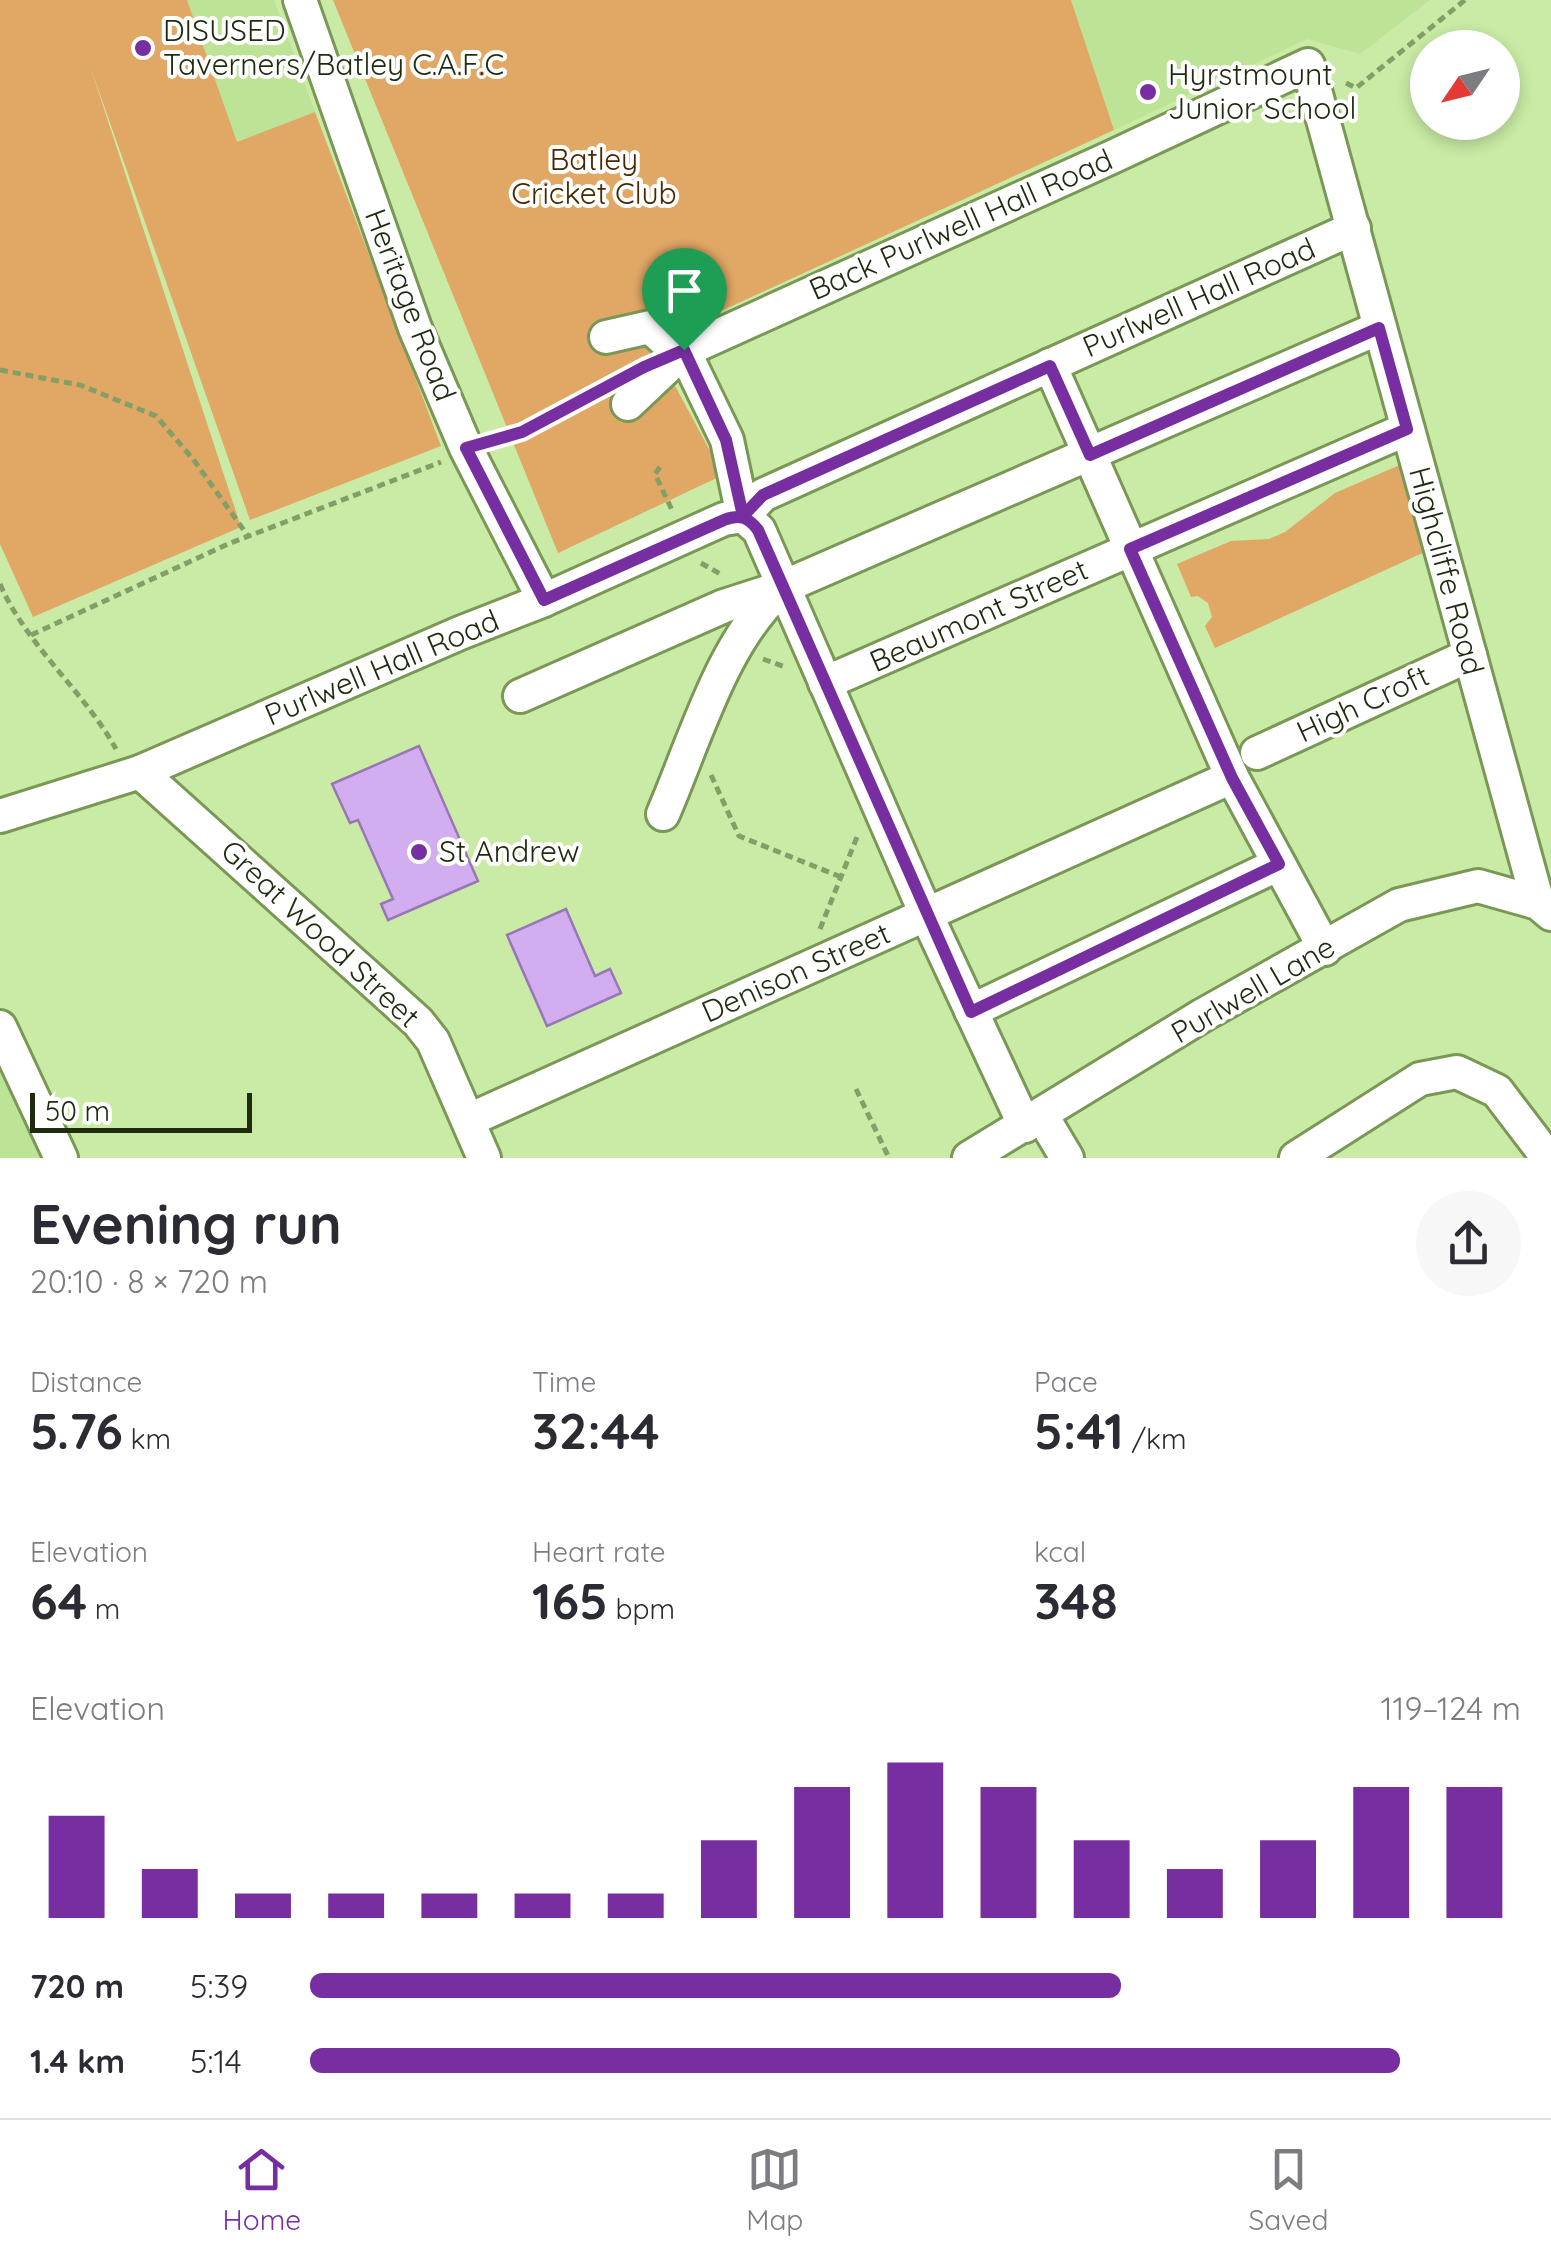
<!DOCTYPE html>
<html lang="en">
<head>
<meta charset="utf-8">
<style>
  :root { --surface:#fff; --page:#f7f7f7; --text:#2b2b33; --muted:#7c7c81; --line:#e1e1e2; --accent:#762ea1 }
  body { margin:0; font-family:Quicksand,sans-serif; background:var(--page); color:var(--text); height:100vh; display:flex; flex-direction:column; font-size:38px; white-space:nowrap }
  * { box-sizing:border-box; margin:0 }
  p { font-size:32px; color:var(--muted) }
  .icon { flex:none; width:55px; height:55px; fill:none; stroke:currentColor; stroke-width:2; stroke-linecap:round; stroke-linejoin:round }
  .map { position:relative; height:1158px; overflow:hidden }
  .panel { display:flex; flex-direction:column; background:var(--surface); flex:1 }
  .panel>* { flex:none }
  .needle { width:65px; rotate:235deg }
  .buttons { position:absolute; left:1410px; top:30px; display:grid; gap:20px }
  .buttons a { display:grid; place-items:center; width:110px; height:110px; border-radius:50%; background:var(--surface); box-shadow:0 5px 15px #0003; font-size:50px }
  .scale { position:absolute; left:30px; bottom:25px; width:222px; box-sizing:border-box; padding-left:10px; border:5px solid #1e2b0f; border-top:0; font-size:28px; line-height:35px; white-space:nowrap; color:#1e2b0f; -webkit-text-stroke:8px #fff; paint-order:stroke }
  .pin { position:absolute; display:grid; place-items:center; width:85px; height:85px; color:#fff; margin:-102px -42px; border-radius:50% 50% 50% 0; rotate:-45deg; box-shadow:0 0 10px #0007 }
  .pin .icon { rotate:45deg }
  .round { display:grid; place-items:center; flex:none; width:105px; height:105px; border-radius:52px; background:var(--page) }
  .head { display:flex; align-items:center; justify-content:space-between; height:170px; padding:0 30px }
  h1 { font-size:55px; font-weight:700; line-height:75px }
  .stats { display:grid; grid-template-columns:repeat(3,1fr); gap:15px; height:170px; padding:10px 30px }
  .stats div { display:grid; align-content:center }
  .stats b { font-size:50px; font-weight:700 }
  .stats small { font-size:28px; font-weight:400 }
  .stats p { font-size:28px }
  .chart { height:280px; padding:20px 30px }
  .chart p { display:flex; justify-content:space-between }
  .chart svg { width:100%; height:180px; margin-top:10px; stroke:var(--accent); stroke-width:6 }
  ul { padding:0 30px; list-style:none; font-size:32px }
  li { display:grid; grid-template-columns:160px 120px 1fr; align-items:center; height:75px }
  li i { height:25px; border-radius:12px; background:var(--accent) }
  .menu { display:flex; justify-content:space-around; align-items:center; height:140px; border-top:2px solid var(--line); background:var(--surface); font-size:28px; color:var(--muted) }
  .menu a { display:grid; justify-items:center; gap:5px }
  .menu .current { color:var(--accent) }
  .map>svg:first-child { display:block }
  .built { fill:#bde396 }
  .green { fill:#e0a765 }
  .building { fill:#d2adef; stroke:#9976b4; stroke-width:2.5 }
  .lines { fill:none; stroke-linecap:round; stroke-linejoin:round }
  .minor-casing { stroke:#799856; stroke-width:38 }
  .path { stroke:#849e68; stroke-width:5; stroke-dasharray:8 5; stroke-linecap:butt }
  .minor { stroke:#fff; stroke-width:32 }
  .route-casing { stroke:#fff; stroke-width:20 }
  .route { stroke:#762ea1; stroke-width:12 }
  .poi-dot { fill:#762ea1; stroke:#fff; stroke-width:4 }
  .labels { text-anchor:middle; stroke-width:8; stroke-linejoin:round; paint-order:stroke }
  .poi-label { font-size:30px; fill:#1e2b0f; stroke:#fff; text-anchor:start }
  .park-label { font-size:30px; fill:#462900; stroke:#fff }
  .street-label { font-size:30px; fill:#1e2b0f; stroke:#fff }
</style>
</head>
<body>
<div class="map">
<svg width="1551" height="1158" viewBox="0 0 1551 1158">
  <rect width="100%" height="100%" fill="#c9eba5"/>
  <g class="built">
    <path d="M187,0H274L315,112L237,143Z"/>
    <path d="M1071,0H1430L1360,54L1307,39L1114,130Z"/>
    <path d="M0,1054L42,1158H0Z"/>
  </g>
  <g class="green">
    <path d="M0,0H187L237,142L315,112L441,446L250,520L90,66L241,527L33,617L0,544Z"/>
    <path d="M333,0H1071L1114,130L652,343L723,475L558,553Z"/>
    <path d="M1402,464L1427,551L1215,648L1205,626L1212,617L1208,603L1198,596L1191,597L1177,564L1231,541L1269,539L1285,532L1335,493Z"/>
  </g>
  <g class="building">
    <path d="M419,746L478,881L388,920L381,904L393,899L358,820L350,823L332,784Z"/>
    <path d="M566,909L595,976L610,969L621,993L547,1026L507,935Z"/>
  </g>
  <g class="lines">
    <g class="minor-casing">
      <g id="minor">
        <path d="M300,0L415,328L466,448L544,600"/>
        <path d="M606,337L650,327L671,346L684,351L727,440L743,516"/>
        <path d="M1050,365L1232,777L1325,949"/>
        <path d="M628,404L684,351L1112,157L1308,65L1538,903"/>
        <path d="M743,516L759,530L926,914L1025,1126"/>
        <path d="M825,683L1407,429"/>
        <path d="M520,696L724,606L783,587L1379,328"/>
        <path d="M1257,753L1470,655"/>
        <path d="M140,772L418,1022L433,1041L484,1158"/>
        <path d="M663,814C694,743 722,642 780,590"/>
        <path d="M0,816L140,772L460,633L544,600L724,519L743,516L763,495L1354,228"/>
        <path d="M971,1011L1279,864"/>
        <path d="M0,1027L61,1158"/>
        <path d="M1042,1116L1067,1158"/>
        <path d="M469,1120L1232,777"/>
        <path d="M969,1158L1203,1015L1399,905L1478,886L1538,903L1551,914"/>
        <path d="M1296,1158L1420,1079L1457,1072L1497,1091L1548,1158"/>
      </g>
    </g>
    <g class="path">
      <path d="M1346,83L1356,88L1465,0"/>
      <path d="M0,370L80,385L156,416L193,459L248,536"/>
      <path d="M493,440L522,432L600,391"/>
      <path d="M660,467L655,474L672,510"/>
      <path d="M701,563L722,575"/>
      <path d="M0,584C27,646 83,690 116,749"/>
      <path d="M31,635L228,544L441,462"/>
      <path d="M763,659L785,667"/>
      <path d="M711,775L739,836L841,877"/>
      <path d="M820,929L857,837"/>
      <path d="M856,1089L889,1158"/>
    </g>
    <use href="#minor" class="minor"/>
  </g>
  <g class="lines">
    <g class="route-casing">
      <path id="route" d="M684,350L644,367L522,432L466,448L544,600L724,520C740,514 748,517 758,530L971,1012L1279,864L1232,778L1130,549L1407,429L1379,328L1090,455L1050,366L763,495L743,516L726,440L684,350"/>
    </g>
    <use href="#route" class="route"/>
  </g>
  <g class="poi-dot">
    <circle cx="143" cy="48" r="10"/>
    <circle cx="1148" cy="92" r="10"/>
    <circle cx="419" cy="852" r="10"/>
  </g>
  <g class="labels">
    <g class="poi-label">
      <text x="163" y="41">DISUSED<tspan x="163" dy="34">Taverners/Batley C.A.F.C</tspan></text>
      <text x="1168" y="85">Hyrstmount<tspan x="1168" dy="34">Junior School</tspan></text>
      <text x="439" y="862">St Andrew</text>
    </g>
    <g class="park-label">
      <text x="594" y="170">Batley<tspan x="594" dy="34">Cricket Club</tspan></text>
    </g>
    <g class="street-label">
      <text transform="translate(961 225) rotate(-24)" y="10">Back Purlwell Hall Road</text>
      <text transform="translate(1199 298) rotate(-24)" y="10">Purlwell Hall Road</text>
      <text transform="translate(410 305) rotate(69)" y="10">Heritage Road</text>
      <text transform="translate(1446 571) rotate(75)" y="10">Highcliffe Road</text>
      <text transform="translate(979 616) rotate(-24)" y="10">Beaumont Street</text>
      <text transform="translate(382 668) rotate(-23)" y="10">Purlwell Hall Road</text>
      <text transform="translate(1363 704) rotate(-25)" y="10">High Croft</text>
      <text transform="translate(320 934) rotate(43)" y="10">Great Wood Street</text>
      <text transform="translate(796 973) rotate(-24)" y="10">Denison Street</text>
      <text transform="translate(1253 990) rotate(-30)" y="10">Purlwell Lane</text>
    </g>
  </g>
</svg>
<div class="buttons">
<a><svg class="needle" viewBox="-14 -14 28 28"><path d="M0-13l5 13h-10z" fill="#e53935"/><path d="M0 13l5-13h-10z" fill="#7c7c81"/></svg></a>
</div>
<div class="scale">50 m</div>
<div class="pin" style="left:684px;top:350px;background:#1e9e55"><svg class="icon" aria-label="arrive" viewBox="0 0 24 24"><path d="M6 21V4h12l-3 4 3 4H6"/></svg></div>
</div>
<section class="panel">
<div class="head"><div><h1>Evening run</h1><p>20:10 · 8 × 720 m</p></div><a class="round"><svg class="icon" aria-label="share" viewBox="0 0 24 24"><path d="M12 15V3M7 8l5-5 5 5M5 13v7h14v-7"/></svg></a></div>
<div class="stats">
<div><p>Distance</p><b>5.76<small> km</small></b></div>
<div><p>Time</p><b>32:44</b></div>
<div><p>Pace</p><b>5:41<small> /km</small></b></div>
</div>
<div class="stats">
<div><p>Elevation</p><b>64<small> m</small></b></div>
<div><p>Heart rate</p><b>165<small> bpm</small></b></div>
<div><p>kcal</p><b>348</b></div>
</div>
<div class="chart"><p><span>Elevation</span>119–124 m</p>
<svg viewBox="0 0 160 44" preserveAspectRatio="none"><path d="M5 44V19M15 44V32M25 44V38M35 44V38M45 44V38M55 44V38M65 44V38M75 44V25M85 44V12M95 44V6M105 44V12M115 44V25M125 44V32M135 44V25M145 44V12M155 44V12"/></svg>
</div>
<ul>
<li><b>720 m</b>5:39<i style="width:67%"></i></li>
<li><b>1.4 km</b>5:14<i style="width:90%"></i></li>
</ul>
</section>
<nav class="menu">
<a class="current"><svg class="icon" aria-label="home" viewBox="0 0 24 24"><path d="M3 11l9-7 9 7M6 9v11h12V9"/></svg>Home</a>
<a><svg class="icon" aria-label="map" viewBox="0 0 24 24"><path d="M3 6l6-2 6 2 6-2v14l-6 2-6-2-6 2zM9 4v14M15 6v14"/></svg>Map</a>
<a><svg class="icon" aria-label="saved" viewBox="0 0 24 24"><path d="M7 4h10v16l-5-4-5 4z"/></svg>Saved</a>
</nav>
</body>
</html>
